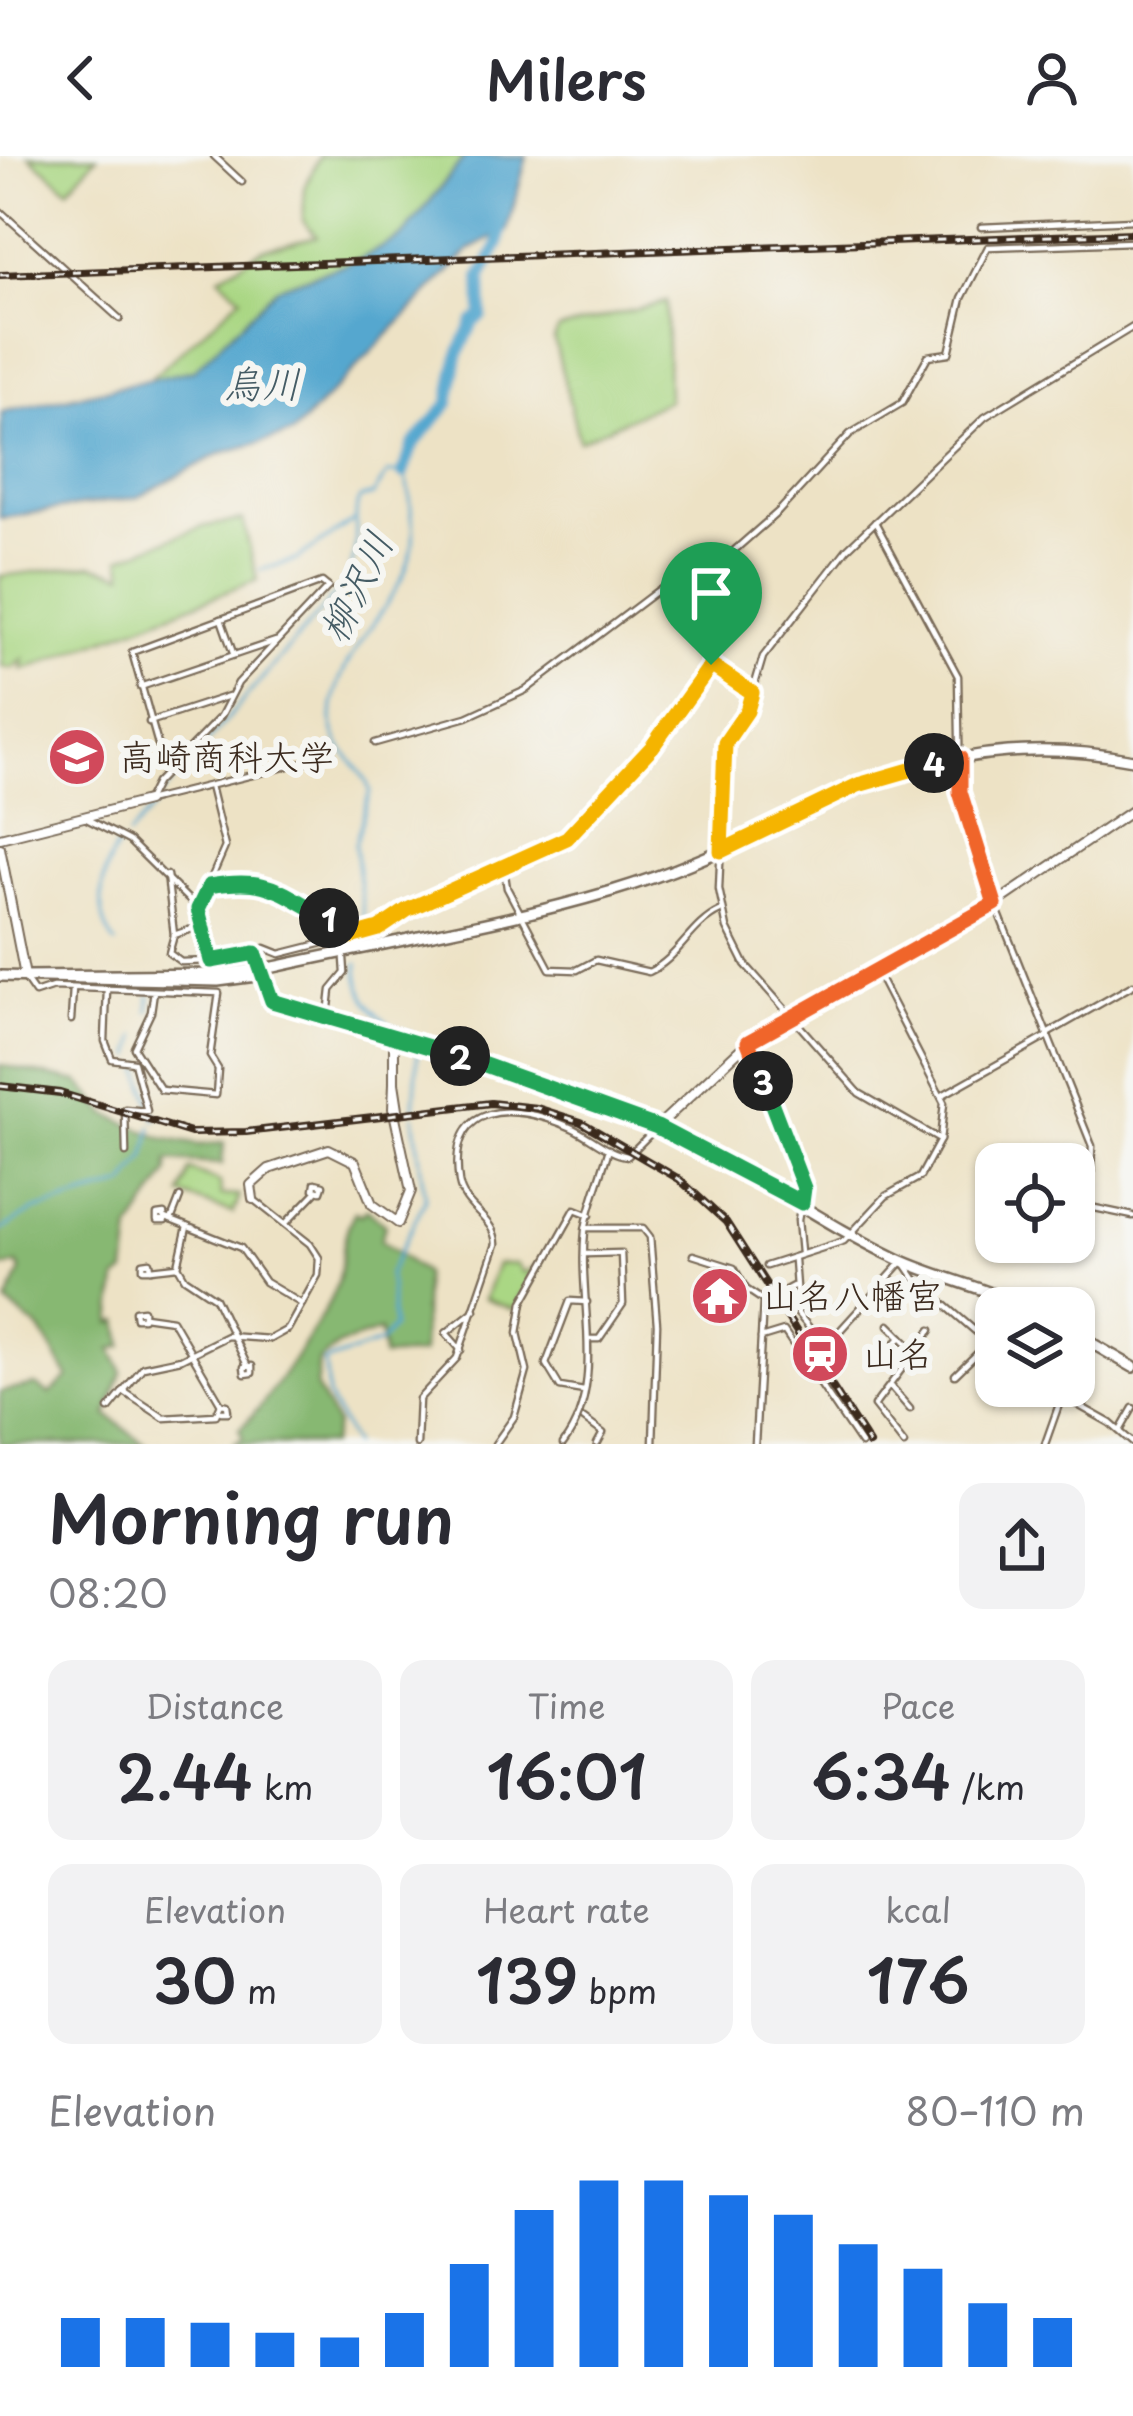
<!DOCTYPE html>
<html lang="en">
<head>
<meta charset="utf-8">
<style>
  :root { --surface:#fff; --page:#f2f2f3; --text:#2b2b33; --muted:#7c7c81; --accent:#1a73e8 }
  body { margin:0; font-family:"Playpen Sans","Klee One",sans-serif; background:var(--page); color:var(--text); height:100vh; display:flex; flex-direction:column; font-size:45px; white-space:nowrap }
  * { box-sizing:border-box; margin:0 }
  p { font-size:39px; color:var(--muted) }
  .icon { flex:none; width:66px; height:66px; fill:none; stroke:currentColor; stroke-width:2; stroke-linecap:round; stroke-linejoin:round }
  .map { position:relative; height:1288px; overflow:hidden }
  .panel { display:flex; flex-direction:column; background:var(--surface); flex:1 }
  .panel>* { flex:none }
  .buttons { position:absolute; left:975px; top:987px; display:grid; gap:24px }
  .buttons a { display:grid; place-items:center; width:120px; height:120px; border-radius:24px; background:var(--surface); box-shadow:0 3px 9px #0004; font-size:60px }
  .pin { position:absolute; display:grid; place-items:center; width:102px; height:102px; color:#fff; margin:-123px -51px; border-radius:50% 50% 50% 0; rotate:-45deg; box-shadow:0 0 12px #0007 }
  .pin .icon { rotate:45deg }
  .km { position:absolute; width:60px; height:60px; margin:-30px; border-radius:50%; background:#222; color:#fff; font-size:33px; line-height:60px; text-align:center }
  .round { display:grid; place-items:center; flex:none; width:126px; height:126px; border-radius:24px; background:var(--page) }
  .summary { display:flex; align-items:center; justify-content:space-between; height:204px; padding:0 48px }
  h1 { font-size:66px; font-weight:600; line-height:90px }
  .figures { display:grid; grid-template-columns:repeat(3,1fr); gap:18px; height:204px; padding:12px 48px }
  .figures div { display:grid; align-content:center; border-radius:24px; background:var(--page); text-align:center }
  .figures b { font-size:60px; font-weight:600 }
  .figures small { font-size:33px; font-weight:400 }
  .figures p { font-size:33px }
  .chart { height:336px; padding:24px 48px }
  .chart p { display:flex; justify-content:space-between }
  .chart svg { width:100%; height:216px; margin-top:12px; stroke:var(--accent); stroke-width:6 }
  header { display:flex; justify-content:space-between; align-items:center; height:156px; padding:0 48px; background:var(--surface); font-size:54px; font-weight:600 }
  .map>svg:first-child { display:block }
  .green { fill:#aad784; stroke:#728051; stroke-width:3 }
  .forest { fill:#87b872; stroke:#617148; stroke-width:3 }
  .water { fill:#54a7cf; stroke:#486876; stroke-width:3 }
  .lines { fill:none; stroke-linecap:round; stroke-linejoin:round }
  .stream { stroke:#54a7cf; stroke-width:3 }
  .river { stroke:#54a7cf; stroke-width:12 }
  .street-casing { stroke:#796a58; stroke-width:9 }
  .secondary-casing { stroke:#796a58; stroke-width:12 }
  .primary-casing { stroke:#796a58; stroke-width:14 }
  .street { stroke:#fff; stroke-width:4.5 }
  .secondary { stroke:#fff; stroke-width:8 }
  .primary { stroke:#fff; stroke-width:9 }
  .rail-casing { stroke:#3b2a1e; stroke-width:8 }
  .rail { stroke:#f6f6f2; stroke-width:3; stroke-dasharray:9; stroke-linecap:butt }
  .split-1-casing { stroke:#fff; stroke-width:24 }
  .split-2-casing { stroke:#fff; stroke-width:24 }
  .split-3-casing { stroke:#fff; stroke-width:24 }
  .split-4-casing { stroke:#fff; stroke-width:24 }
  .split-5-casing { stroke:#fff; stroke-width:24 }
  .split-1 { stroke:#f5b400; stroke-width:15 }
  .split-2 { stroke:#22a559; stroke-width:15 }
  .split-3 { stroke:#22a559; stroke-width:15 }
  .split-4 { stroke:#f0652b; stroke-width:15 }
  .split-5 { stroke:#f5b400; stroke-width:15 }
  .labels { text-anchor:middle; stroke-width:12; stroke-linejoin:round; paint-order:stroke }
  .poi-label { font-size:36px; fill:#3b2a1e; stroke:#f6f6f2; text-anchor:start }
  .water-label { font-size:39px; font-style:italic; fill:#455c65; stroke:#f6f6f2 }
</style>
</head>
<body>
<header><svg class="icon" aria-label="back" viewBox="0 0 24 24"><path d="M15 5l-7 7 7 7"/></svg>Milers<svg class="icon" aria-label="person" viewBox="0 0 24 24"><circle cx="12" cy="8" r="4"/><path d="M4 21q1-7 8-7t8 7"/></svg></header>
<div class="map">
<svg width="1133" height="1288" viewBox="0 0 1133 1288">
  <rect width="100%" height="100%" fill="#f6f6f2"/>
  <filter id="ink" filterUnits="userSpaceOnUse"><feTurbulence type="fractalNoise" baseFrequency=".00833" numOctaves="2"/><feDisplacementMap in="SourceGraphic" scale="24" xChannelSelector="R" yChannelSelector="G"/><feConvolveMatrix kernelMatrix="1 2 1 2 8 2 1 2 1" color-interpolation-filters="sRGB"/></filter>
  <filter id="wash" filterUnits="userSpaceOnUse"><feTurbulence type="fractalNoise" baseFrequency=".004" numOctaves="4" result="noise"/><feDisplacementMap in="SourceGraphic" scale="48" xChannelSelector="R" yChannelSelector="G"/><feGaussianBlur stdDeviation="2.7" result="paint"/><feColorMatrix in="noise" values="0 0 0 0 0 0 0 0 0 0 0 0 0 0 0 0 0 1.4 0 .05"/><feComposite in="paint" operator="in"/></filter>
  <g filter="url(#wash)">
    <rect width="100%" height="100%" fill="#ede2c5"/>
    <g class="green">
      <path d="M29,0H97L68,33Z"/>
      <path d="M319,0H465L404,79L360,103L278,131L209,204L194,214L148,225L241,141L219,121L263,93L317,80L303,65L305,32Z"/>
      <path d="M666,146L668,244L579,285L554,183L558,173Z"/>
      <path d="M243,364L257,424L30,512L22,513L24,503L13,512L2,511L0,420L91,409L124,418L121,402L201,371Z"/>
      <path d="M190,1014L220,1026L221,1039L240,1040L233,1057L181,1039Z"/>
      <path d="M497,1108H516L524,1117L538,1109L514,1154L484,1143Z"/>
    </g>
    <g class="forest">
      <path d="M0,909L79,926L107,958L161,982L200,989L224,987L222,1008L168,1005V1017L131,1074L126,1117L117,1124L112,1167L119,1165L123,1190L112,1193L122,1216L107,1259L145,1288H0V1236L35,1229L50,1238L68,1221L41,1175L7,1147L21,1114L18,1108L0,1112Z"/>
      <path d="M367,1053L385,1069L381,1084L424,1117L422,1198L383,1201L380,1175L339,1189L319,1205L316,1232L336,1268L331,1288H234L243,1282L239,1273C261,1256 329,1156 337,1127C345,1100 340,1081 355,1056L361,1059Z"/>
    </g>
    <path class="water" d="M465,0H527L507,75L471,93L292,278L221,297L138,341L0,362L2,256L194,214L278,131L360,103L404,79Z"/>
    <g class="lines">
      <g class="stream">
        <path d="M260,414L296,404L355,364"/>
        <path d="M162,638L344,428C364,393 350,358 360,342L373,339L388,317H403C412,333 409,344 412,361C427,437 331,487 332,563C333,596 362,607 370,635L355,689L365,773"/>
        <path d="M128,680L156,649"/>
        <path d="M116,788C93,761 100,713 120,687"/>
        <path d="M358,807C357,842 379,868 411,878L418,897L414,952"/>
        <path d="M149,855L150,840"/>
        <path d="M133,900L137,880"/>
        <path d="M139,910L156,964"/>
        <path d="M0,1075L33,1055L125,1029L146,1000L152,971"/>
        <path d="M353,1288L328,1241L325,1206L380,1187L393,1171L389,1118L425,1044L414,960"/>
      </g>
      <path class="river" d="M403,317L413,289L449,247L458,200L473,166L482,160L481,121L499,88L502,65"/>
    </g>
  </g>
  <g filter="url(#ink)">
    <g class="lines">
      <g class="street-casing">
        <g id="street">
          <path d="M214,0L242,26"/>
          <path d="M0,55L120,163"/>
          <path d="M981,71L1133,64"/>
          <path d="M875,366L958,520L960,636L995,748L1092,990L1090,1051L1133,1060"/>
          <path d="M221,463L233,497"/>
          <path d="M711,509L751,536"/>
          <path d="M140,531L276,485"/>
          <path d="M149,566L229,540"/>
          <path d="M375,587L467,561L526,534L657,435L729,399L779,355L850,278L902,247L928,200L949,197L962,142L988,91L1133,86"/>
          <path d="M166,617L132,496L322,426L328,431"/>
          <path d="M147,645L156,627L221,560L238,527L328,431"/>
          <path d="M147,645L333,599"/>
          <path d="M83,661L129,685L198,753L211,805L253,797"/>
          <path d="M504,712L507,732L550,813L577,814L596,804L649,816C680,801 690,769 720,755"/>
          <path d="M167,719L174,779L169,797L181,806L211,805"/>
          <path d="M209,730C275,720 287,741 341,768L343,783"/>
          <path d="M198,753L225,691L210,630"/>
          <path d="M174,779L195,772L200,760"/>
          <path d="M259,812L255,797L265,792L280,798L379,773L407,754L576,675L652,591L711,509L737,429L729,399"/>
          <path d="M26,824L35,837L53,831L219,837L210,900L218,913L216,939L161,934L134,892L151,856L154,835"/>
          <path d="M107,834L105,885L112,903L134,906L147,955L125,953L126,997"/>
          <path d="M328,860L331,834L345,817L344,802"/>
          <path d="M71,864L73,833"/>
          <path d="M1047,878L1133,829"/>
          <path d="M748,886L804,1032L798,1064L801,1097"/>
          <path d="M941,940L1046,881"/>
          <path d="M940,984L859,937L745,808L727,772L719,733L725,587L747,555L763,501L847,393L985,261L1133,171"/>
          <path d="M315,1027L323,1029L321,1035L314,1033Z"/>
          <path d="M164,1058L165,1065H157V1059Z"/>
          <path d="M166,1062L241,1092L265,1126L302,1148"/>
          <path d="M171,1064L180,1041"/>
          <path d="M286,1067L316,1036"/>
          <path d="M187,1071L178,1110L185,1122L215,1142L247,1209"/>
          <path d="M586,1072H643L650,1081L657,1168L653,1288"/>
          <path d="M586,1098L621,1097L623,1148L599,1183H589"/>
          <path d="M693,1099L734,1112L746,1133L764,1145"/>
          <path d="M794,1104L798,1158L825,1191L903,1105L916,1124L996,1193"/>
          <path d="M150,1106L151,1113H143V1107Z"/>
          <path d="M766,1110L844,1085L886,1040L920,1021L940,984L944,947L876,815"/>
          <path d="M151,1113L178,1110"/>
          <path d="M143,1154V1162H136L135,1155Z"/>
          <path d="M144,1160L172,1164L221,1248"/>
          <path d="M889,1169L913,1193"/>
          <path d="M761,1182L784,1175L861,1288"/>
          <path d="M461,1194L446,1177L475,1154"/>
          <path d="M1074,1199L1082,1182"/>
          <path d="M874,1209L901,1181"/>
          <path d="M252,1210V1217L245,1218L244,1211Z"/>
          <path d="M955,1219L988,1187"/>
          <path d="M890,1230L910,1253"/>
          <path d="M1044,1230L1110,1267L1133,1287"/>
          <path d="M123,1235L164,1262L216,1259L221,1248L227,1249L228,1256H221"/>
          <path d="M584,1235L560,1231L546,1208L570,1145L587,1146"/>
          <path d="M109,1253L143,1211L181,1203L227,1180L270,1183L288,1173L318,1119L319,1102L310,1088L253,1043"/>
          <path d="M584,1263L603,1277L597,1288"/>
          <path d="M1121,1273L1133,1252"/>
          <path d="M417,1288L419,1243L457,1202L496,1088C495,1061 464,1054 459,1026C447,945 511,946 570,971C589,979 608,998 628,1000L655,973"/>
          <path d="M495,1288L514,1261L527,1215L518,1177L523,1146L575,1053L590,1059"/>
          <path d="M563,1288C608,1228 577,1146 585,1075C587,1056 603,1014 609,993"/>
          <path d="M755,1288L763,1146L793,1130"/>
          <path d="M904,1288L874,1250L931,1174"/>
          <path d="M1045,1288L1062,1240"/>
        </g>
      </g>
      <g class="secondary-casing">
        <g id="secondary">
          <path d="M0,682L147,645"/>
          <path d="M0,692L25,820"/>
          <path d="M394,879V927"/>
          <path d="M393,953L394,927L398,953"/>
          <path d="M657,971L748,886L995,748L1133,654"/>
          <path d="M253,1043L251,1029L269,1013L329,993L355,1006L372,1048L398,1067L411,1035L395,961"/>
        </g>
      </g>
      <g class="primary-casing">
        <g id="primary">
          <path d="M259,814L272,845C402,881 532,920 656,971C742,1006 814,1064 898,1103C939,1122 985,1131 1026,1152"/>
          <path d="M0,820L218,825L264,819"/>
          <path d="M25,820L218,818L274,811C386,786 501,768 612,735C803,679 914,560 1133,604"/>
          <path d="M1074,1177L1133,1211"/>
        </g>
      </g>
      <use href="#street" class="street"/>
      <use href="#secondary" class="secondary"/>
      <use href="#primary" class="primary"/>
      <g class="rail-casing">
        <g id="rail">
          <path d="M0,119L1133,77"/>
          <path d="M0,930L60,937L191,977L246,976L491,947L537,952L581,966L679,1023L726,1066L869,1288"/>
        </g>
      </g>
      <use href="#rail" class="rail"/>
    </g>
  </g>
  <g class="lines" filter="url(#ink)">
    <g class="split-1-casing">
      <path id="split-1" d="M329,762L341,768L343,783L379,773L407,754L567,682L652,591L711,509"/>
    </g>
    <g class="split-2-casing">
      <path id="split-2" d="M329,762C278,736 271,720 209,730L198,753L211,805L255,797L272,845L460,900"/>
    </g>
    <g class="split-3-casing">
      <path id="split-3" d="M460,900L657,971L802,1047L804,1032L763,925"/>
    </g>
    <g class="split-4-casing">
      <path id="split-4" d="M763,925L748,886L995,748L960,636V602L934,607"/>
    </g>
    <g class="split-5-casing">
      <path id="split-5" d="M711,509L752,537L747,555L725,587L721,695L858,629L934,607"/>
    </g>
    <use href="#split-1" class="split-1"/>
    <use href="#split-2" class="split-2"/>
    <use href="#split-3" class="split-3"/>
    <use href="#split-4" class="split-4"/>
    <use href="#split-5" class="split-5"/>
  </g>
  <defs>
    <g id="university-disc" transform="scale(3)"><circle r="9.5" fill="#d1495b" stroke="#f6f6f2"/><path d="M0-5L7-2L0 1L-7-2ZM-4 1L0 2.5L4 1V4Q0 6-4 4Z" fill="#fff"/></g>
    <g id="temple-disc" transform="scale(3)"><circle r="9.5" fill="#d1495b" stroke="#f6f6f2"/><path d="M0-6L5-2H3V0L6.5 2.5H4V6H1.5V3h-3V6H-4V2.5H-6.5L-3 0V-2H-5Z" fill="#fff"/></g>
    <g id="station-disc" transform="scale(3)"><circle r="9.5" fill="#d1495b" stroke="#f6f6f2"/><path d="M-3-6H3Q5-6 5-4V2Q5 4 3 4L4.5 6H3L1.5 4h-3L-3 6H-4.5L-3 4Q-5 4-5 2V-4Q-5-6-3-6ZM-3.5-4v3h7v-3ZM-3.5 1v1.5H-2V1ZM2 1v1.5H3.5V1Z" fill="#fff"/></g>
  </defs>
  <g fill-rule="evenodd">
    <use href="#university-disc" x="77" y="601"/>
    <use href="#temple-disc" x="720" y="1140"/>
    <use href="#station-disc" x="820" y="1198"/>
  </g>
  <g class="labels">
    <g class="poi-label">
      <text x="119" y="614">高崎商科大学</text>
      <text x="762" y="1153">山名八幡宮</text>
      <text x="862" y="1211">山名</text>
    </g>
    <g class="water-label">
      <text x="262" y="242">烏川</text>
      <text transform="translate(356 431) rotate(-64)" y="14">柳沢川</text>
    </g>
  </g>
</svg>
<div class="buttons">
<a><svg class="icon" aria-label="locate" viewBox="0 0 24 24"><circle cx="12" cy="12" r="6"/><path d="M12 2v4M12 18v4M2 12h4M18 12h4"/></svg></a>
<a><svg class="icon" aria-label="layers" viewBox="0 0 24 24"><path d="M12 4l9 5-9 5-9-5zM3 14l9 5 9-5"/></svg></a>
</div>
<div class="pin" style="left:711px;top:509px;background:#1e9e55"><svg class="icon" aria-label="arrive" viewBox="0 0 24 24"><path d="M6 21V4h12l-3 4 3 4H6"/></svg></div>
<b class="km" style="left:329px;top:762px">1</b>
<b class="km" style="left:460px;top:900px">2</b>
<b class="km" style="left:763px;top:925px">3</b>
<b class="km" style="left:934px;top:607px">4</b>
</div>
<section class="panel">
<div class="summary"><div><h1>Morning run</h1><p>08:20</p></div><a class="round"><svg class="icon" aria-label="share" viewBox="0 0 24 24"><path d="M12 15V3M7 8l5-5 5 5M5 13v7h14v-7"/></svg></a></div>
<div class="figures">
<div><p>Distance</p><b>2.44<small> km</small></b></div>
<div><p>Time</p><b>16:01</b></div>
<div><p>Pace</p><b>6:34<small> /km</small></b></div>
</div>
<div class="figures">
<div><p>Elevation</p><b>30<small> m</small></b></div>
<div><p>Heart rate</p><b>139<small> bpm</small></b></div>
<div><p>kcal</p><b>176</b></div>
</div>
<div class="chart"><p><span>Elevation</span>80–110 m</p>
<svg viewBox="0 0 160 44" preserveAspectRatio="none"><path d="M5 44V34M15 44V34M25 44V35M35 44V37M45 44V38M55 44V33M65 44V23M75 44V12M85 44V6M95 44V6M105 44V9M115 44V13M125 44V19M135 44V24M145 44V31M155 44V34"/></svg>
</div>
</section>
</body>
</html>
